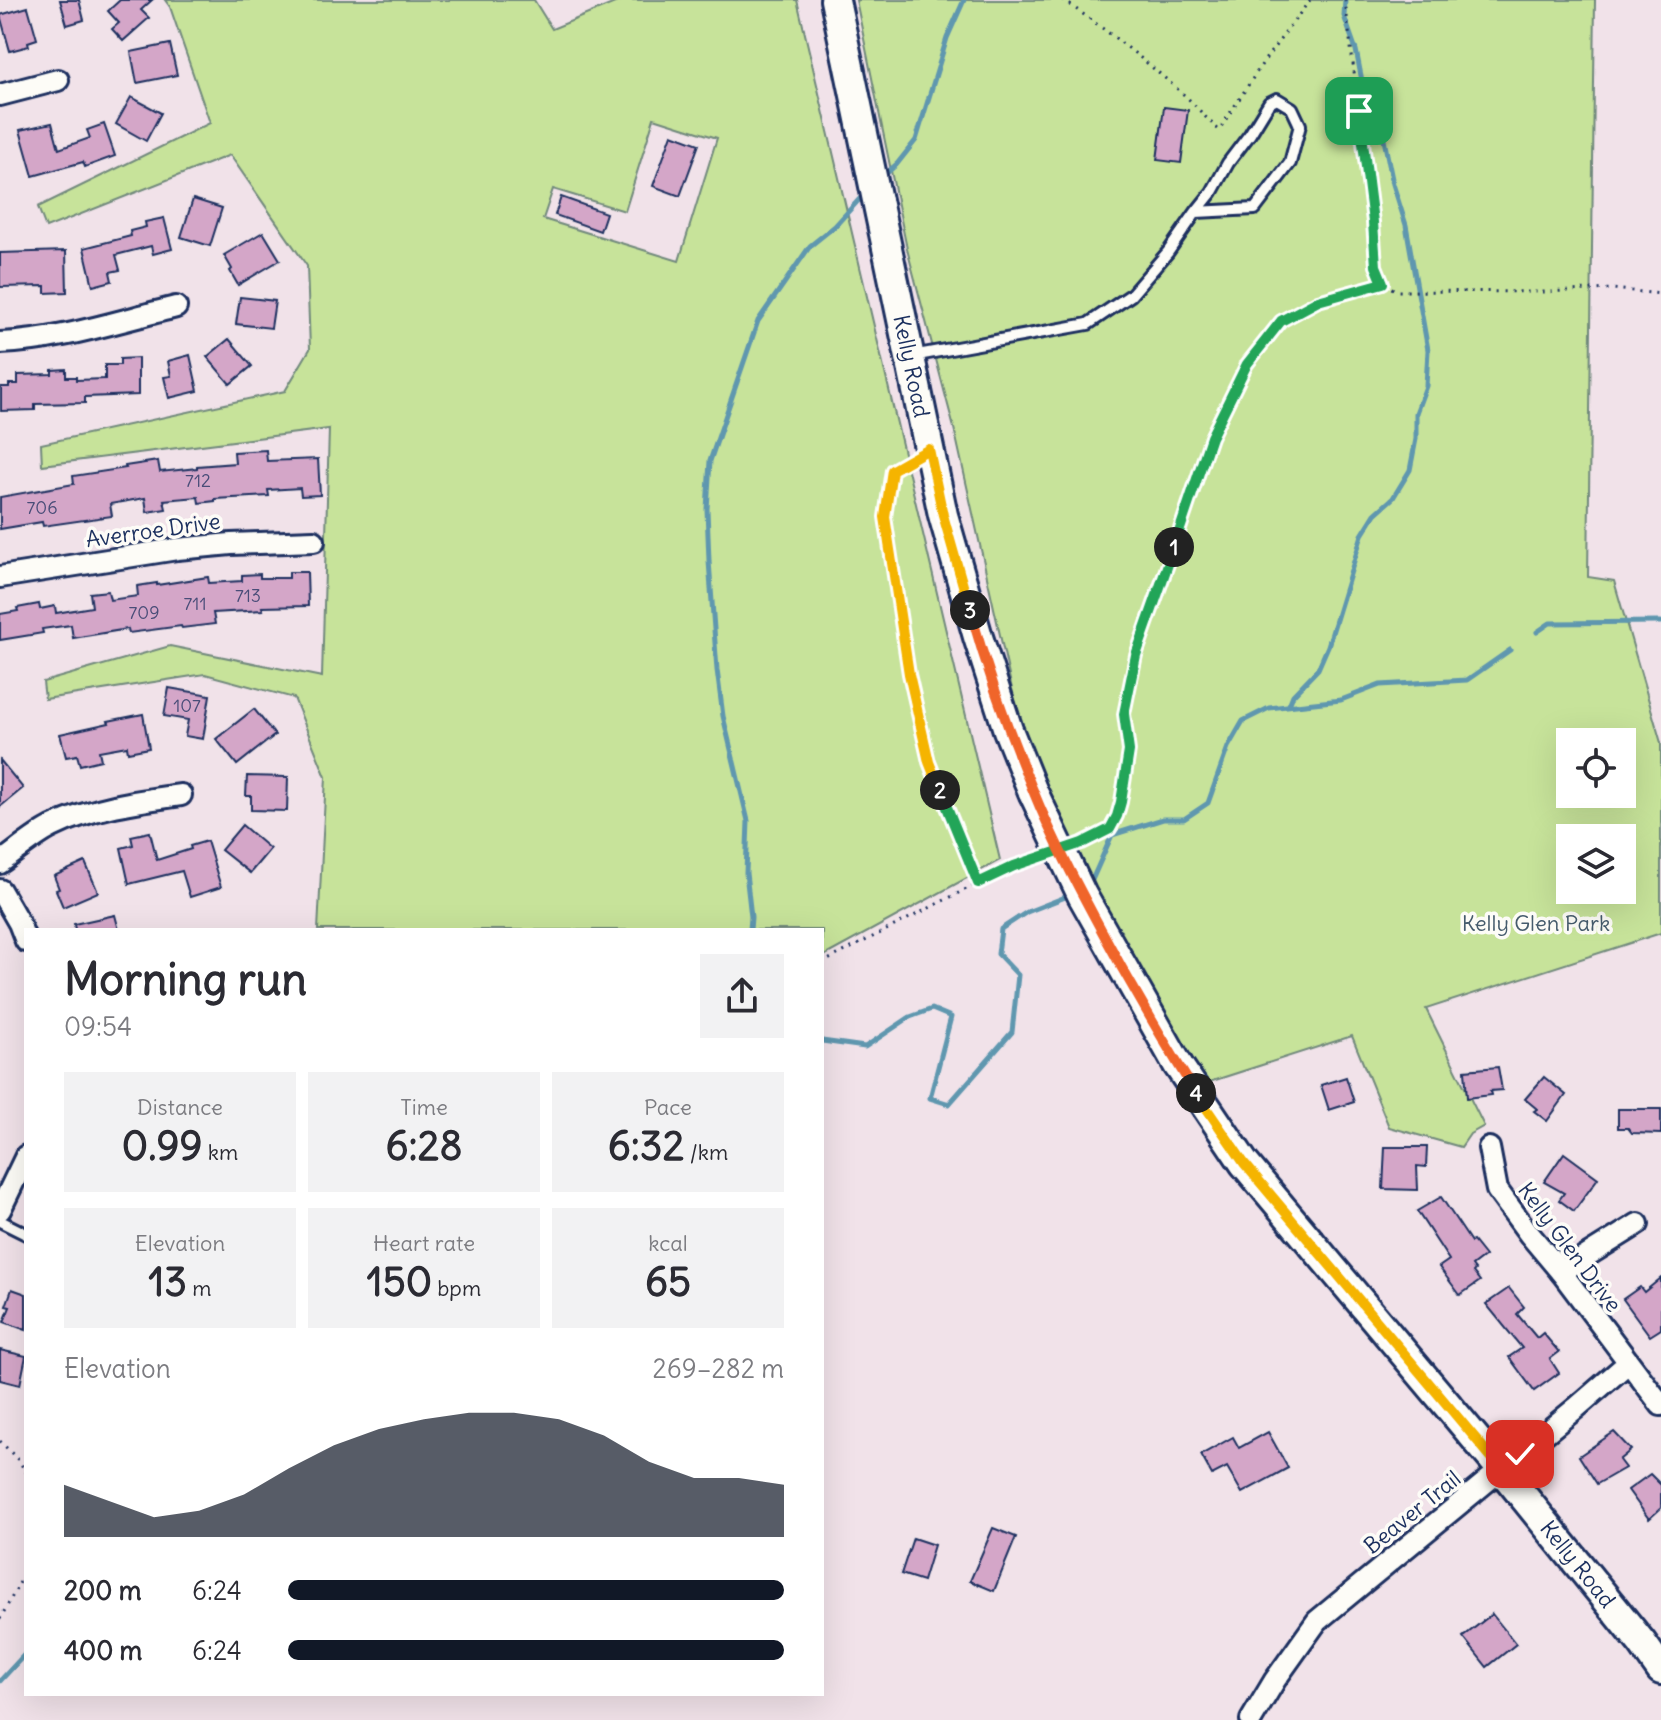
<!DOCTYPE html>
<html lang="en">
<head>
<meta charset="utf-8">
<style>
  :root { --surface:#fff; --page:#f2f2f3; --text:#2b2b33; --muted:#7c7c81; --accent:#111827 }
  body { margin:0; font-family:Delius,sans-serif; background:var(--page); color:var(--text); height:100vh; display:flex; flex-direction:column; font-size:30px; white-space:nowrap }
  * { box-sizing:border-box; margin:0 }
  p { font-size:26px; color:var(--muted) }
  .icon { flex:none; width:44px; height:44px; fill:none; stroke:currentColor; stroke-width:2; stroke-linecap:round; stroke-linejoin:round }
  .map { position:relative; flex:1; overflow:hidden }
  .details { position:absolute; left:24px; top:928px; width:800px; height:768px; display:flex; flex-direction:column; background:var(--surface); border-radius:0px; box-shadow:0 8px 32px #0002 }
  .details>* { flex:none }
  .fabs { position:absolute; left:1556px; top:728px; display:grid; gap:16px }
  .fabs a { display:grid; place-items:center; width:80px; height:80px; border-radius:0px; background:var(--surface); box-shadow:0 8px 32px #0002; font-size:40px }
  .pin { position:absolute; display:grid; place-items:center; width:68px; height:68px; color:#fff; margin:-34px; border-radius:16px; box-shadow:0 4px 12px #0006 }
  .km { position:absolute; width:40px; height:40px; margin:-20px; border-radius:50%; background:#222; color:#fff; font-size:22px; line-height:40px; text-align:center }
  .round { display:grid; place-items:center; flex:none; width:84px; height:84px; border-radius:0px; background:var(--page) }
  .headline { display:flex; align-items:center; justify-content:space-between; height:136px; padding:0 40px }
  h1 { font-size:44px; font-weight:700; line-height:60px }
  .figures { display:grid; grid-template-columns:repeat(3,1fr); gap:12px; height:136px; padding:8px 40px }
  .figures div { display:grid; align-content:center; border-radius:0px; background:var(--page); text-align:center }
  .figures b { font-size:40px; font-weight:700 }
  .figures small { font-size:22px; font-weight:400 }
  .figures p { font-size:22px }
  .chart { height:224px; padding:16px 40px }
  .chart p { display:flex; justify-content:space-between }
  .chart svg { width:100%; height:144px; margin-top:8px; fill:var(--accent); opacity:.7 }
  ul { padding:0 40px; list-style:none; font-size:26px }
  li { display:grid; grid-template-columns:128px 96px 1fr; align-items:center; height:60px }
  li i { height:20px; border-radius:10px; background:var(--accent) }
  .map>svg:first-child { display:block }
  .green { fill:#c7e39a; stroke:#71897c; stroke-width:2; fill-rule:evenodd }
  .lines { fill:none; stroke-linecap:round; stroke-linejoin:round }
  .stream { stroke:#5f97af; stroke-width:5 }
  .building { fill:#d4a6c8; stroke:#1b2f5e; stroke-width:2 }
  .lane-casing { stroke:#1b2f5e; stroke-width:16 }
  .street-casing { stroke:#1b2f5e; stroke-width:26 }
  .secondary-casing { stroke:#1b2f5e; stroke-width:34 }
  .path { stroke:#1b2f5e; stroke-width:3; stroke-dasharray:2 6; stroke-linecap:butt }
  .lane { stroke:#fdfcf7; stroke-width:10 }
  .street { stroke:#fdfcf7; stroke-width:20 }
  .secondary { stroke:#fdfcf7; stroke-width:28 }
  .secondary-bridge-casing { stroke:#1b2f5e; stroke-width:34; stroke-linecap:butt }
  .secondary-bridge { stroke:#fdfcf7; stroke-width:28 }
  .split-1-casing { stroke:#fff; stroke-width:16 }
  .split-2-casing { stroke:#fff; stroke-width:16 }
  .split-3-casing { stroke:#fff; stroke-width:16 }
  .split-4-casing { stroke:#fff; stroke-width:16 }
  .split-5-casing { stroke:#fff; stroke-width:16 }
  .split-1 { stroke:#22a559; stroke-width:10 }
  .split-2 { stroke:#22a559; stroke-width:10 }
  .split-3 { stroke:#f5b400; stroke-width:10 }
  .split-4 { stroke:#f0652b; stroke-width:10 }
  .split-5 { stroke:#f5b400; stroke-width:10 }
  .labels { text-anchor:middle; stroke-width:7; stroke-linejoin:round; paint-order:stroke }
  .number-label { font-size:18px; fill:#494d78 }
  .street-label { font-size:22px; fill:#1b2f5e; stroke:#fdfcf7 }
  .park-label { font-size:22px; fill:#465c6d; stroke:#fdfcf7 }
</style>
</head>
<body>
<div class="map">
<svg width="1661" height="1720" viewBox="0 0 1661 1720">
  <rect width="100%" height="100%" fill="#f1e2e9"/>
  <filter id="ink" filterUnits="userSpaceOnUse"><feTurbulence type="fractalNoise" baseFrequency=".0125" numOctaves="2"/><feDisplacementMap in="SourceGraphic" scale="16" xChannelSelector="R" yChannelSelector="G"/><feConvolveMatrix kernelMatrix="1 2 1 2 8 2 1 2 1" color-interpolation-filters="sRGB"/></filter>
  <g filter="url(#ink)">
    <g class="green">
      <path d="M165,0H534L552,29L622,0H797L1000,860L822,957V930H318L326,777L294,698L205,674L45,699L43,682L170,646L322,677L329,429L42,465L41,444L285,391L310,349L307,266L230,155L46,228L38,207L210,123L170,7ZM654,118L717,138L679,261L543,219L553,189L625,211Z"/>
      <path d="M856,0H1595L1588,577L1614,581L1661,743V933L1426,1009L1484,1126L1470,1134L1461,1147L1389,1127L1352,1036L1209,1082L1114,972L1034,774L1012,689L954,428L907,249ZM1570,742H1622V794H1570ZM1570,838H1622V890H1570Z"/>
    </g>
    <g class="lines">
      <g class="stream">
        <path d="M882,177L897,164L916,140L947,38L964,0"/>
        <path d="M1537,632L1550,623L1661,622"/>
        <path d="M1289,705L1293,695L1318,669L1328,646L1362,535L1375,514L1393,498L1410,470L1416,439V413L1426,386L1428,350L1406,225L1393,184L1380,120L1363,86L1356,50L1344,16L1345,0"/>
        <path d="M1092,880L1112,835L1163,819H1184L1208,803L1228,747L1243,721L1269,708L1341,700L1380,685L1467,680L1510,650"/>
        <path d="M750,930L751,917L746,873L748,821L723,716L717,670L709,561L707,509L710,461L758,321L810,246L835,226L866,192"/>
        <path d="M822,1041L865,1047L910,1017L932,1009L951,1017L930,1098L949,1104L1012,1032L1018,975L998,954L1001,929L1027,912L1073,894"/>
        <path d="M0,1681L26,1653"/>
      </g>
    </g>
    <g class="building">
      <path d="M60,0H79L84,20L67,25Z"/>
      <path d="M120,0H152L141,10L149,18L123,41L112,29L119,23L108,11Z"/>
      <path d="M28,7L37,39L28,42L29,46L10,51L0,15Z"/>
      <path d="M170,44L177,75L137,83L131,52Z"/>
      <path d="M131,97L161,113L146,141L116,124Z"/>
      <path d="M1164,107L1188,110L1181,163L1157,160Z"/>
      <path d="M52,123L59,149L90,138L87,130L104,124L115,156L85,167L83,162L33,176L20,130Z"/>
      <path d="M672,134L699,144L680,196L653,186Z"/>
      <path d="M561,197L606,213L600,231L555,215Z"/>
      <path d="M193,199L222,208L210,246L181,237Z"/>
      <path d="M164,218L172,249L153,254L151,246L116,255L120,270L110,272L112,281L93,286L84,248L131,236L130,231L146,227L145,222Z"/>
      <path d="M263,232L280,260L238,285L230,271L232,269L224,255Z"/>
      <path d="M66,251L67,292L45,293V286L0,287V253Z"/>
      <path d="M240,297L275,301L271,328L236,324Z"/>
      <path d="M229,339L252,366L230,384L207,357Z"/>
      <path d="M190,355L198,391L169,398L164,377L171,376L168,361Z"/>
      <path d="M138,358V395L85,397V403L35,404V410L1,411V387H9V384H18V375L52,374V370L66,369V377H76V380L105,379V365H120V359Z"/>
      <path d="M266,450L267,461L318,459L320,495L301,496L300,488L268,490L269,496L215,499V501L199,503L198,497L164,500L166,509L147,512L145,498L110,504L112,516L43,526L42,522L0,529V497L74,484L73,476L126,468L125,466L158,461L160,472L197,468V466L235,463L234,452Z"/>
      <path d="M289,572H307L308,606L262,607L263,610L213,613L215,624L182,628L181,626L129,633L128,629L73,638L71,625L42,629L43,633L0,640V614L18,611L17,608L39,604L40,609L55,606L56,613L92,607L90,593L108,591L110,600L138,596L137,586L157,583V585L208,577L209,583L242,581V575L260,574V578H289Z"/>
      <path d="M169,688L210,695L203,739L185,736L188,720L164,716Z"/>
      <path d="M254,709L275,735L237,765L216,739Z"/>
      <path d="M143,714L149,748L128,752L127,746L99,751L101,760L80,765L77,755L66,757L60,734L109,723L108,721Z"/>
      <path d="M0,760L23,788L0,807Z"/>
      <path d="M247,776L288,777L287,811L251,810V796H246Z"/>
      <path d="M242,825L270,849L250,873L221,850Z"/>
      <path d="M150,832L157,860L191,849L190,846L207,841L221,887L190,897L182,871L129,884L121,848L133,845L131,836Z"/>
      <path d="M85,862L98,892L63,907L56,890L59,889L54,876Z"/>
      <path d="M115,915L119,930H75L74,924Z"/>
      <path d="M1498,1067L1502,1090L1490,1091L1491,1095L1467,1098L1465,1070Z"/>
      <path d="M1346,1077L1354,1102L1329,1110L1321,1085Z"/>
      <path d="M1544,1077L1566,1095L1547,1121L1534,1111L1537,1109L1525,1099Z"/>
      <path d="M1618,1109H1661V1134L1632,1133L1628,1128H1618Z"/>
      <path d="M1385,1147H1427L1426,1167L1417,1166L1418,1190L1383,1189Z"/>
      <path d="M1564,1153L1598,1178L1574,1211L1559,1200L1564,1193L1544,1182Z"/>
      <path d="M1441,1197L1471,1242L1473,1241L1485,1256L1472,1266L1475,1270L1473,1272L1480,1281L1460,1295L1439,1267L1449,1260L1417,1211Z"/>
      <path d="M1661,1278V1329L1650,1336L1623,1299L1640,1287L1644,1292Z"/>
      <path d="M1509,1288L1524,1307L1517,1314L1537,1338L1543,1333L1559,1352L1550,1359L1559,1373L1534,1391L1509,1357L1522,1348L1486,1304Z"/>
      <path d="M12,1289L26,1294V1330L4,1322L10,1307L6,1306Z"/>
      <path d="M0,1350L26,1356L20,1385L0,1380Z"/>
      <path d="M1268,1432L1288,1468L1242,1493L1227,1467L1212,1475L1201,1455L1233,1437L1239,1448Z"/>
      <path d="M1614,1432L1631,1450L1619,1460L1625,1468L1597,1484L1579,1456Z"/>
      <path d="M1650,1474L1661,1485V1508L1649,1519L1628,1490Z"/>
      <path d="M993,1528L1016,1537L994,1591L970,1581Z"/>
      <path d="M913,1538L934,1545L923,1581L901,1574Z"/>
      <path d="M1492,1614L1516,1644L1487,1667L1463,1637Z"/>
    </g>
    <g class="lines">
      <g class="lane-casing">
        <g id="lane">
          <path d="M912,356L1088,324L1131,295L1168,252L1196,212L1255,209L1290,163L1300,125L1292,108L1277,99L1269,103L1250,134L1228,163L1212,192L1196,212"/>
          <path d="M0,1221L26,1234"/>
        </g>
      </g>
      <g class="street-casing">
        <g id="street">
          <path d="M0,95L58,80"/>
          <path d="M0,343C59,341 118,321 176,307"/>
          <path d="M0,577L177,549L231,544L314,541"/>
          <path d="M0,863C17,851 34,836 52,827C93,807 137,801 181,795"/>
          <path d="M0,890L19,923L26,941"/>
          <path d="M1489,1148L1497,1190L1530,1235L1561,1272L1661,1405"/>
          <path d="M0,1210L26,1156"/>
          <path d="M1561,1272L1638,1224"/>
          <path d="M1251,1720L1275,1680L1317,1621L1576,1408L1628,1363"/>
        </g>
      </g>
      <g class="secondary-casing">
        <g id="secondary">
          <path id="s1" d="M835,0L943,515L978,637L1008,730L1033,792"/>
          <path id="s2" d="M1178,1065L1244,1163L1502,1470L1642,1643L1661,1670"/>
        </g>
      </g>
      <g class="path">
        <path d="M1063,0C1105,29 1145,60 1183,94C1196,105 1206,119 1219,130L1264,61L1310,0"/>
        <path d="M1345,0L1373,222L1376,266L1383,283L1397,291L1544,292L1613,289L1661,294"/>
        <path d="M908,460L892,470L885,517L909,674L929,762L978,881"/>
        <path d="M1083,842L1110,829L1117,816L1129,751L1124,714L1136,655L1159,595L1211,437L1247,364L1281,321L1318,301L1383,283"/>
        <path d="M822,963L978,883L1014,866L1038,857"/>
        <path d="M0,1441L19,1461L26,1472"/>
        <path d="M0,1619L26,1571"/>
      </g>
      <use href="#lane" class="lane"/>
      <use href="#street" class="street"/>
      <use href="#secondary" class="secondary"/>
      <g class="secondary-bridge-casing">
        <path id="secondary-bridge" d="M1033,792L1082,895L1178,1065"/>
      </g>
      <use href="#secondary-bridge" class="secondary-bridge"/>
    </g>
  </g>
  <g class="lines" filter="url(#ink)">
    <g class="split-1-casing">
      <path id="split-1" d="M1174,547L1211,437L1247,364L1281,321L1318,301L1383,283L1376,266L1373,222L1359,111"/>
    </g>
    <g class="split-2-casing">
      <path id="split-2" d="M940,790L978,883L1014,866L1082,843L1110,829L1117,816L1121,802L1129,751L1124,714L1136,655L1174,547"/>
    </g>
    <g class="split-3-casing">
      <path id="split-3" d="M940,790L929,762L909,674L885,517L892,470L929,449L943,515L970,610"/>
    </g>
    <g class="split-4-casing">
      <path id="split-4" d="M970,610C987,670 1008,730 1032,788C1057,850 1090,909 1122,968C1146,1010 1170,1053 1196,1093"/>
    </g>
    <g class="split-5-casing">
      <path id="split-5" d="M1196,1093L1244,1163L1502,1470L1520,1454"/>
    </g>
    <use href="#split-1" class="split-1"/>
    <use href="#split-2" class="split-2"/>
    <use href="#split-3" class="split-3"/>
    <use href="#split-4" class="split-4"/>
    <use href="#split-5" class="split-5"/>
  </g>
  <g class="labels">
    <g class="number-label">
      <text x="198" y="487">712</text>
      <text x="42" y="514">706</text>
      <text x="248" y="602">713</text>
      <text x="195" y="610">711</text>
      <text x="144" y="619">709</text>
      <text x="187" y="712">107</text>
    </g>
    <g class="street-label">
      <text dy="8" stroke="none"><textPath href="#s1" startOffset="374">Kelly Road</textPath></text>
      <text transform="translate(153 530) rotate(-8)" y="8">Averroe Drive</text>
      <text transform="translate(1570 1247) rotate(53)" y="8">Kelly Glen Drive</text>
      <text transform="translate(1412 1512) rotate(-39)" y="8">Beaver Trail</text>
      <text dy="8" stroke="none"><textPath href="#s2" startOffset="640">Kelly Road</textPath></text>
    </g>
    <g class="park-label">
      <text x="1536" y="931">Kelly Glen Park</text>
    </g>
  </g>
</svg>
<div class="fabs">
<a><svg class="icon" aria-label="locate" viewBox="0 0 24 24"><circle cx="12" cy="12" r="6"/><path d="M12 2v4M12 18v4M2 12h4M18 12h4"/></svg></a>
<a><svg class="icon" aria-label="layers" viewBox="0 0 24 24"><path d="M12 4l9 5-9 5-9-5zM3 14l9 5 9-5"/></svg></a>
</div>
<div class="pin" style="left:1359px;top:111px;background:#1e9e55"><svg class="icon" aria-label="arrive" viewBox="0 0 24 24"><path d="M6 21V4h12l-3 4 3 4H6"/></svg></div>
<div class="pin" style="left:1520px;top:1454px;background:#d93025"><svg class="icon" aria-label="check" viewBox="0 0 24 24"><path d="M5 12l5 5 9-10"/></svg></div>
<b class="km" style="left:1174px;top:547px">1</b>
<b class="km" style="left:940px;top:790px">2</b>
<b class="km" style="left:970px;top:610px">3</b>
<b class="km" style="left:1196px;top:1093px">4</b>
<section class="details">
<div class="headline"><div><h1>Morning run</h1><p>09:54</p></div><a class="round"><svg class="icon" aria-label="share" viewBox="0 0 24 24"><path d="M12 15V3M7 8l5-5 5 5M5 13v7h14v-7"/></svg></a></div>
<div class="figures">
<div><p>Distance</p><b>0.99<small> km</small></b></div>
<div><p>Time</p><b>6:28</b></div>
<div><p>Pace</p><b>6:32<small> /km</small></b></div>
</div>
<div class="figures">
<div><p>Elevation</p><b>13<small> m</small></b></div>
<div><p>Heart rate</p><b>150<small> bpm</small></b></div>
<div><p>kcal</p><b>65</b></div>
</div>
<div class="chart"><p><span>Elevation</span>269–282 m</p>
<svg viewBox="0 0 160 44" preserveAspectRatio="none"><path d="M0 44V28L10 33L20 38L30 36L40 31L50 23L60 16L70 11L80 8L90 6L100 6L110 8L120 13L130 21L140 26L150 26L160 28V44z"/></svg>
</div>
<ul>
<li><b>200 m</b>6:24<i style="width:100%"></i></li>
<li><b>400 m</b>6:24<i style="width:100%"></i></li>
</ul>
</section>
</div>
</body>
</html>
